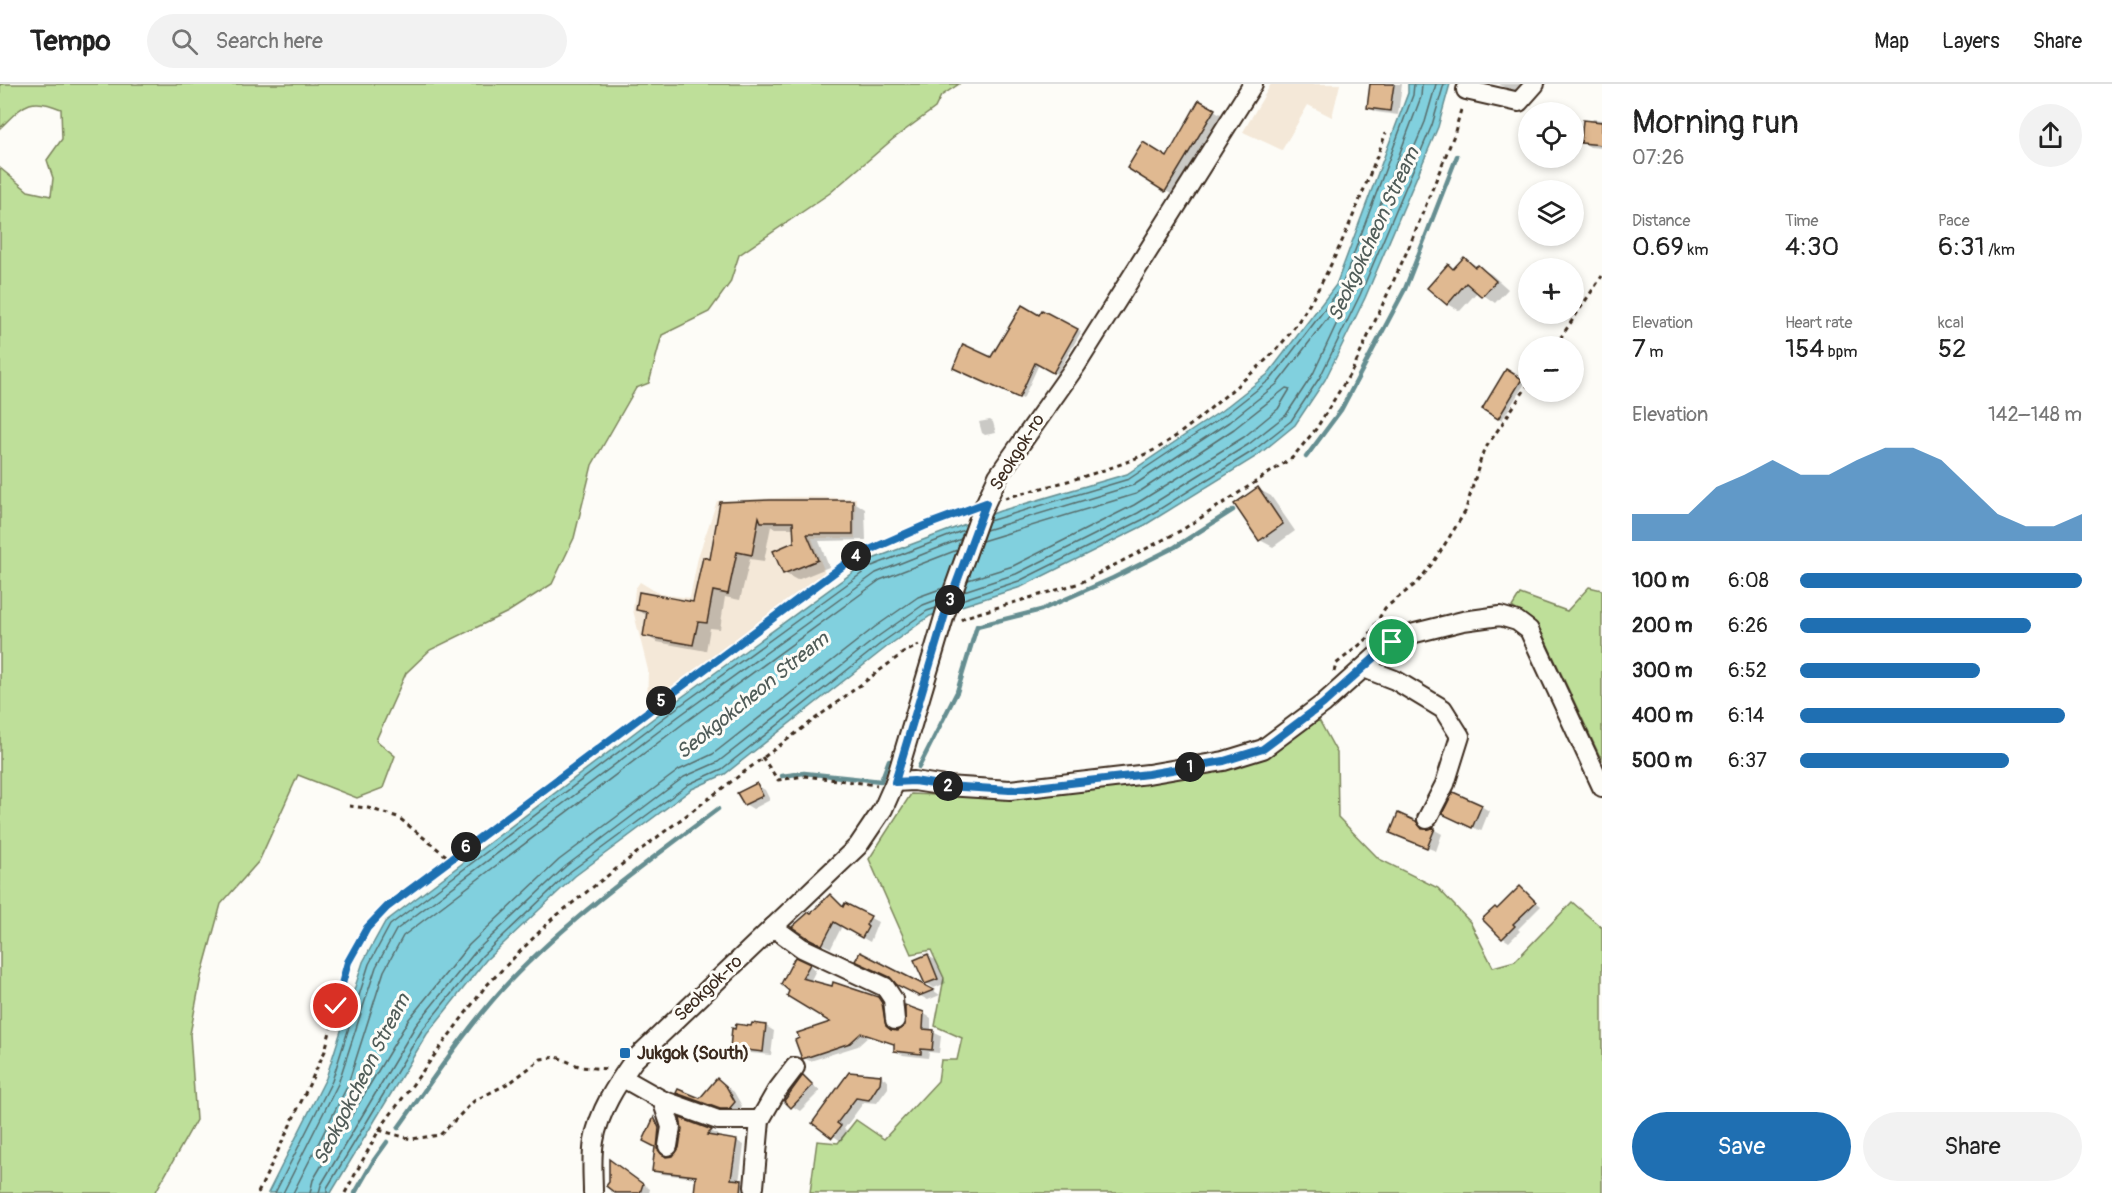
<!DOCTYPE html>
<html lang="en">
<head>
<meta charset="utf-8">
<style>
  :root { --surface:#fff; --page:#f2f2f2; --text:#222; --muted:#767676; --line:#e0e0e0; --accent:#1f6fb2 }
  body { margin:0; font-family:Pangolin,sans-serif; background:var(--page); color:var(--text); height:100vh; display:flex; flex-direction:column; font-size:22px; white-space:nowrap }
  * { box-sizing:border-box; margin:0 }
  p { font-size:20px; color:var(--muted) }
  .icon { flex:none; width:33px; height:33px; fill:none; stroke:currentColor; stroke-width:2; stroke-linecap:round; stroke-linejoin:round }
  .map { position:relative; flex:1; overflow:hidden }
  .sheet { display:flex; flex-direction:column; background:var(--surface); width:510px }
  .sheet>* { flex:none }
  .fabs { position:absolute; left:1518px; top:18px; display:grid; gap:12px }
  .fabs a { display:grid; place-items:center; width:66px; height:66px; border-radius:50%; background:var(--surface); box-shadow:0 3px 9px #0003; font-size:30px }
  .pin { position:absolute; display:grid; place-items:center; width:51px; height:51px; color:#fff; margin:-26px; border:3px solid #fff; border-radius:50%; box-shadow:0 2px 6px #0007 }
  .km { position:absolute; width:30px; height:30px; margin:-15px; border-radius:50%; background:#222; color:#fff; font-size:16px; line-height:30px; text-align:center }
  .round { display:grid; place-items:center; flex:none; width:63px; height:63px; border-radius:32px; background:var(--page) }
  .overview { display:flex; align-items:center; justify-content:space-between; height:102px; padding:0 30px }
  h1 { font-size:33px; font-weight:600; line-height:45px }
  .metrics { display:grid; grid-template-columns:repeat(3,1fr); gap:9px; height:102px; padding:6px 30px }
  .metrics div { display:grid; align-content:center }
  .metrics b { font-size:26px; font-weight:600 }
  .metrics small { font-size:16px; font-weight:400 }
  .metrics p { font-size:16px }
  .chart { height:168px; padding:12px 30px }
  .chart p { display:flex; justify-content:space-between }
  .chart svg { width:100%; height:108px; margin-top:6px; fill:var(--accent); opacity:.7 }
  .button { display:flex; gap:12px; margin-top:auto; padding:12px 30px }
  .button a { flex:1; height:69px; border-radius:36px; background:var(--accent); color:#fff; font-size:24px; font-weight:600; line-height:69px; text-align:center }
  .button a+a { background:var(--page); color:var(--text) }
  ul { padding:0 30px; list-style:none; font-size:20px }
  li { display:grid; grid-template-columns:96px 72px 1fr; align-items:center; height:45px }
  li i { height:15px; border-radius:8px; background:var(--accent) }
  header { display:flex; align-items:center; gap:36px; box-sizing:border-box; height:84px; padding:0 30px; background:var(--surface); border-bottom:2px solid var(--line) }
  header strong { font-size:28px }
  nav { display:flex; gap:33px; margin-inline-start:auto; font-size:21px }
  .search { width:420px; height:54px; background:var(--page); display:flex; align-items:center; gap:15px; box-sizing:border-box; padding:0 21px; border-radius:33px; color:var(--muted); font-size:22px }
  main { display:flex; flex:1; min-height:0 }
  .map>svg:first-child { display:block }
  .built { fill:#f4e8d8 }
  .green { fill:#bedf99; stroke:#7c845c; stroke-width:1.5 }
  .water { fill:#81d0de; stroke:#658e91; stroke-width:1.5 }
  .shadow { fill:#0003 }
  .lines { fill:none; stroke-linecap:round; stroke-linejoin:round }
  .shore { stroke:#576c6b; stroke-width:1.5 }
  .stream { stroke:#658e91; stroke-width:4.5 }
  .building { fill:#e0b991; stroke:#3b2a1e; stroke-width:1.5 }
  .minor-casing { stroke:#3b2a1e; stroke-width:22 }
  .path { stroke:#3b2a1e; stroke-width:3; stroke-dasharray:4.5 4.5; stroke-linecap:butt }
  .minor { stroke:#fdfcf7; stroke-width:18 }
  .route-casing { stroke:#fff; stroke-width:12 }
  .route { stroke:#1f6fb2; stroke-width:8 }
  .poi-dot { fill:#1f6fb2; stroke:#fdfcf7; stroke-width:2 }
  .labels { text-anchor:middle; stroke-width:6; stroke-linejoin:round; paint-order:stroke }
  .street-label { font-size:18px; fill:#3b2a1e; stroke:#fdfcf7 }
  .poi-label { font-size:18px; font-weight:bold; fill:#3b2a1e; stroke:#fdfcf7; text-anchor:start }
  .water-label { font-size:20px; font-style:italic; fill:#505c58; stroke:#fdfcf7 }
</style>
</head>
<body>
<header>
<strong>Tempo</strong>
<div class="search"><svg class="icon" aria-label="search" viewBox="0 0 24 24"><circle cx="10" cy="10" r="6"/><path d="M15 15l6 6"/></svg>Search here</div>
<nav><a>Map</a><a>Layers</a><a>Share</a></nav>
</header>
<main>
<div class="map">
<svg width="1602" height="1109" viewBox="0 0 1602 1109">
  <rect width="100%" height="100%" fill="#fdfcf7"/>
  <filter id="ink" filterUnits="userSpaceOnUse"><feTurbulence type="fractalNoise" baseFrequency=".0167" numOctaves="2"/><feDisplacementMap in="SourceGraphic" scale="12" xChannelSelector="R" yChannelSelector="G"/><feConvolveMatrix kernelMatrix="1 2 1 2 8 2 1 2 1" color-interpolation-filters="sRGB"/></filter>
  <g filter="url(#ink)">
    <g class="built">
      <path d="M1271,0H1340L1332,33L1308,21L1282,66L1243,48Z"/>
      <path d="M797,413L856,414L855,454H812L825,489L647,623L648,586L633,526L635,505L640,498L660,510L690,514L698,473L717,417Z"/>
    </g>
    <g class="green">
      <path d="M0,0H959L941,12L935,24L893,55L830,109L739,171L730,199L709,228L662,251L649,299L636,304L592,381L574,454L552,500L508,528L430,566L406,589L376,656L395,672L383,704L357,714L298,691L259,777L221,820L201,893L190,950L196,1036L155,1109H0V84L28,107L51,112L53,94L47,76L62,55L61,25C29,11 23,22 0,44Z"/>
      <path d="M1589,503L1602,506V677L1543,551L1525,532L1512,523L1520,510L1567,527Z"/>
      <path d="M1319,636L1337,669L1338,733L1379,775L1438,804L1470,838L1493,883L1515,877L1572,818L1602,844V1109H810L817,1057L838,1059L856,1036L884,1055L938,997L941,976H957L962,954L935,942L944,894L931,866L911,870L869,775L911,710L1008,714L1149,698L1224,686L1267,674Z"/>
    </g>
    <path class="water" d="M1408,0H1450L1438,43L1365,214L1325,296L1295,341L1257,372L1145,441L1021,503L930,532L888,562L725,690L692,705L575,792L486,876L427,950L331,1109H268L326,994L363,878L385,838L671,621L870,476L1000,427L1127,390L1221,327L1268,290L1336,201L1408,9Z"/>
    <g class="shadow">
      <path d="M1371,0H1402L1398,31L1376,28L1368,23Z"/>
      <path d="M1499,0H1536L1524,11L1513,8Z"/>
      <path d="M1200,18L1224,32L1176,113L1166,107L1167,75Z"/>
      <path d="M1593,35L1602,36V64L1590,63L1582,58Z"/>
      <path d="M1464,175L1491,190L1508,205L1495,219L1478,207L1460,227L1448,220V182L1455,186Z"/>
      <path d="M1040,233L1061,237L1081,248L1057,290L1039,280L1023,315L958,285L992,275Z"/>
      <path d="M1507,287L1525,299L1502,336L1484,325Z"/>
      <path d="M990,336L993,338L996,349L985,351L982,349L979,338Z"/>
      <path d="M1258,405L1271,412L1295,447L1273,463L1260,456Z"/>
      <path d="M853,417L865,425L866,456L819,457L829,483L797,496L784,489L795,459V444H775L771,442L764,477L750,475L740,516L725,513L720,545L710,544L706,567L657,558L645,551L648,532L637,526L694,520L711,477L722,420Z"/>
      <path d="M757,701L765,706L770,716L753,725L745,720Z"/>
      <path d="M1481,722L1489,727L1481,747L1452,734Z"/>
      <path d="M1415,738L1427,746H1435L1442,750L1436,767L1400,753Z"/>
      <path d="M1520,804L1541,822L1518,845L1520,847L1509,858L1503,854L1498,826Z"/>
      <path d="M830,812L845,823L846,821L878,838L870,858L842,842L831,864L818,858L811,831Z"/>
      <path d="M861,870L934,907L940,911L928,916L907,905Z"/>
      <path d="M927,872L936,876L946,899L934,904L926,899Z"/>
      <path d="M809,881L816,886L810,898L877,914L886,919L891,943L895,948L923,929L931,934V947L941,952L939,969L929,968L928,974L903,971L895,967L896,961L869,952L858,962L810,977L802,973L833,938L789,911Z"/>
      <path d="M766,942L774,947L771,971L739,968L731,963Z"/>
      <path d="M880,992L888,997V1004L877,1019L864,1018L844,1045L848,1047L841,1057L814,1039Z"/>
      <path d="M803,993L820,1007L800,1027L792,1022Z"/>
      <path d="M718,996L734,1008L742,1022L737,1028H729L678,1008L700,1016Z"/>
      <path d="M655,1035L662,1039L666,1049L664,1071L668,1074H673L680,1065L684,1045L682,1037L711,1047L718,1051L716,1054L737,1057L744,1061L739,1098L749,1102V1109H695L697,1094L661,1090L653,1086L656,1063L645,1056Z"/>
      <path d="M611,1077L650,1105L649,1109H618L610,1099Z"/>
    </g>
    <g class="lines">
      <g class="shore">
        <path d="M1422,0L1421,13L1356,185L1358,189L1362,187L1425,38L1436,0"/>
        <path d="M989,437L1129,395L1225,331L1272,294L1341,204L1413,11L1414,0"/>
        <path d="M968,496L1013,482L1134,421L1244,353L1278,325L1290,305L1286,304L1234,345L1136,410L982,457"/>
        <path d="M964,507L1016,490L1138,429L1249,360L1286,331L1313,290L1349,213H1344L1277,300L1229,338L1134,401L986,446"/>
        <path d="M961,516L1019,497L1142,436L1253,367L1291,337L1320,293L1360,211L1432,41L1444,0"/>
        <path d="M275,1109L332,997L369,880L390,841L674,626L872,482L964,446"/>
        <path d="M283,1109L338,1000L376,883L396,846L679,632L876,489L961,455"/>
        <path d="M293,1109L347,1003L384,887L403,852L684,639L880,496L957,466"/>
        <path d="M310,1109L313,1096L409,935L469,861L559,776L679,686L713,670L875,543L918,513L943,504"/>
        <path d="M319,1109L321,1101L416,941L476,867L566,782L684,693L718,678L880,551L923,521L939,515"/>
        <path d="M327,1109V1104L422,946L482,872L571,787L689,700L722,685L884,557L927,527L936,524"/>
      </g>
      <g class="stream">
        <path d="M1306,373L1341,326L1405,205L1457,72"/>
        <path d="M919,683L957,608L977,542L1041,526L1113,494L1175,463L1233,426"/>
        <path d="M782,692L804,689L881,697L889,676"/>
        <path d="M398,1044C433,995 467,943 508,899C571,833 646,779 718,725"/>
        <path d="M355,1109L374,1076L387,1058"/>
      </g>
    </g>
    <g class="building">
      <path d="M1370,0H1394L1390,27L1367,24Z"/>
      <path d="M1199,16L1215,25L1165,108L1127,84L1143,58L1167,73Z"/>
      <path d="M1583,36L1602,38V61L1581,59Z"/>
      <path d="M1464,173L1475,183L1478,181L1496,197L1482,213L1466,199L1447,221L1427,204L1448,180L1453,185Z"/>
      <path d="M1022,221L1039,231L1042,226L1078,245L1053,289L1035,279L1019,314L953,284L963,260L991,273Z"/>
      <path d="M1506,285L1522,295L1498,335L1482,325Z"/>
      <path d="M1258,403L1283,440L1259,457L1234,420Z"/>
      <path d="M770,416H853V450H807L818,476L783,490L773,467L794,458L793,438H761L759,433L752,471L737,468L728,510L713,507L707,539L698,538L693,561L643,552L647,528L636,526L639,508L693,518L703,473L710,475L720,418Z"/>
      <path d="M757,699L763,712L744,721L737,709Z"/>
      <path d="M1453,708L1482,721L1472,744L1442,730Z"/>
      <path d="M1398,729L1416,737L1422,745L1435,744L1427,764L1390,749Z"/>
      <path d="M1520,802L1536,818L1513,840L1515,842L1502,855L1482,835L1495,823L1497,825Z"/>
      <path d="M830,810L843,823L845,819L871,832L866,841L868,843L862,854L834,838L822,861L808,854L792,843L809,828L811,829Z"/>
      <path d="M860,868L934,906L919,912L897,901L890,893L855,877Z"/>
      <path d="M928,870L938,895L925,900L914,876Z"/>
      <path d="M795,873L810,880L802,894L832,902L833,898L878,913L882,919L886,942L891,946L897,947L905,941V921L924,928L923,945L934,946L932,966L921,965V970L894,967V960L861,949L850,959L802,975L795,956L799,954L797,949L830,938L787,912L789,907L781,900Z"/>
      <path d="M752,939L766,941L763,968L730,964L732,944L735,945L736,940L751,942Z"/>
      <path d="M849,988L881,991L880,999L869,1016L856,1014L837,1039L841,1042L832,1054L812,1039Z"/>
      <path d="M803,991L813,1001L791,1024L784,1017Z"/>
      <path d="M717,994L726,1002L735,1018L729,1025H720L676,1009L678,1005L700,1014Z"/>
      <path d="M654,1033L659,1044L657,1065L666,1073L673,1072L679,1064L682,1045L680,1034L712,1046L707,1051L737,1056L731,1095L742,1096L741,1109H694L696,1092L652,1087L655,1063L643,1057Z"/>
      <path d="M609,1075L643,1100L640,1109H615L606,1102L609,1098Z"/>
    </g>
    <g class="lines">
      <g class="minor-casing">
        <g id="minor">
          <path d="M1466,6L1519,18L1535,0"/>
          <path d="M1364,584L1395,596L1443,625L1460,652L1445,700L1427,735"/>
          <path d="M895,698L914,697L946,702L1010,706L1148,690L1224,677L1263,665L1323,620L1392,558L1415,549L1463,537L1500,532L1517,537L1529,546L1602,703"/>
          <path d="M773,843L802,864L885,903L893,915L895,936"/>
          <path d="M623,994L662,1016L718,1036H760"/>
          <path d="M662,1016L671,1043L668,1062"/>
          <path d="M754,1103L760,1036L776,1008L795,983"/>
          <path d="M593,1109C593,1092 591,1074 594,1057C599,1027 617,1000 634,976L858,762L883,725L895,698L945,530L981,429L998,392L1077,280L1253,0"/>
        </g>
      </g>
      <g class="path">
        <path d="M1555,262L1602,192"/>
        <path d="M1005,414C1055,400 1106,389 1152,367C1173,357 1200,333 1218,318C1241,298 1268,277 1287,253C1331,196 1360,115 1386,49"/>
        <path d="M961,536L965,533L1080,499L1182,446L1292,374L1316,345L1353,285L1409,163L1454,51L1462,22"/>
        <path d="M1334,588L1336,580L1367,555L1385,524L1418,498L1435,476L1465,428L1483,368L1528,301"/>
        <path d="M762,673L778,696L805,692L877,701"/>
        <path d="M349,722L368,724L398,733L450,775"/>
        <path d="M379,1046L411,1055L440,1051L474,1017L511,998L541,975L557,973L581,983L607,985"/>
        <path d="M258,1109L325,967L348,878L367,844L387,823L856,472L924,442L965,427"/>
        <path d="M345,1109L379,1046L485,903L552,835L652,757L903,569L919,561"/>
      </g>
      <use href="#minor" class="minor"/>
    </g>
  </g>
  <g class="lines" filter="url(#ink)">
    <g class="route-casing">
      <path id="route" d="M336,922L348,878L367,844L387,823L856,472L924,442L986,419L945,530L895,698L914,697L946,702L1010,706L1148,690L1224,677L1263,665L1323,620L1392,558"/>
    </g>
    <use href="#route" class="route"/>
  </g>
  <rect class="poi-dot" x="619" y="963" width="12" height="12" rx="3"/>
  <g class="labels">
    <g class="street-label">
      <text transform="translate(1017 368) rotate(-58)" y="6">Seokgok-ro</text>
      <text transform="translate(708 904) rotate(-44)" y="6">Seokgok-ro</text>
    </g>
    <g class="poi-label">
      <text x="637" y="975">Jukgok (South)</text>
    </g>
    <g class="water-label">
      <text transform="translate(1373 150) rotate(-65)" y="7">Seokgokcheon Stream</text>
      <text transform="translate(752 611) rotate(-39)" y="7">Seokgokcheon Stream</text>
      <text transform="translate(361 995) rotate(-63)" y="7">Seokgokcheon Stream</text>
    </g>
  </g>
</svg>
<div class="fabs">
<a><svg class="icon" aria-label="locate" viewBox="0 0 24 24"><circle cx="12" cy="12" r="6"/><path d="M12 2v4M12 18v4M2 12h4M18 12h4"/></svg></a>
<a><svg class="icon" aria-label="layers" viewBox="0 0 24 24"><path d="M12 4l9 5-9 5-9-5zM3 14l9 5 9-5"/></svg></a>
<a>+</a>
<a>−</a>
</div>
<div class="pin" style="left:1392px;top:558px;background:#1e9e55"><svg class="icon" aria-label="arrive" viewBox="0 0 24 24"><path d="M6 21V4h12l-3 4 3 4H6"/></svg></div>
<div class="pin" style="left:336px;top:922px;background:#d93025"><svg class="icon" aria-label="check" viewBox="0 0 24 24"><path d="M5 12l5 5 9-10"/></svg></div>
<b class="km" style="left:1190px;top:683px">1</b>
<b class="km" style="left:948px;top:702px">2</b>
<b class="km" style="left:950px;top:516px">3</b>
<b class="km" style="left:856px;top:472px">4</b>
<b class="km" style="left:661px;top:617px">5</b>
<b class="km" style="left:466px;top:763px">6</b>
</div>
<section class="sheet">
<div class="overview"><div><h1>Morning run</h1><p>07:26</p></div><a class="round"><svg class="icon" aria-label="share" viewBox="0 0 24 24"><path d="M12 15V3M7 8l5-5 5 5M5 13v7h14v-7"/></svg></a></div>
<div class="metrics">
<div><p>Distance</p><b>0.69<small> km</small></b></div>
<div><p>Time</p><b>4:30</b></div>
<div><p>Pace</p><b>6:31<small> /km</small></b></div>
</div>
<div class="metrics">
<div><p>Elevation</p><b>7<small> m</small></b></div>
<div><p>Heart rate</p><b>154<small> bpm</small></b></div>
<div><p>kcal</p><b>52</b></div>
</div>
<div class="chart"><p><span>Elevation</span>142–148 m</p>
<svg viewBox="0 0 160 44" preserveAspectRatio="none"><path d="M0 44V33L10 33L20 33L30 22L40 17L50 11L60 17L70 17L80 11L90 6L100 6L110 11L120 22L130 33L140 38L150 38L160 33V44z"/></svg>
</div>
<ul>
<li><b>100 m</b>6:08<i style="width:100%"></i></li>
<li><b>200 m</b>6:26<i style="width:82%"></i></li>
<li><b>300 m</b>6:52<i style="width:64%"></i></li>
<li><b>400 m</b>6:14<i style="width:94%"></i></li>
<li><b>500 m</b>6:37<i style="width:74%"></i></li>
</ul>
<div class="button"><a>Save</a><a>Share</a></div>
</section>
</main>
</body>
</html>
